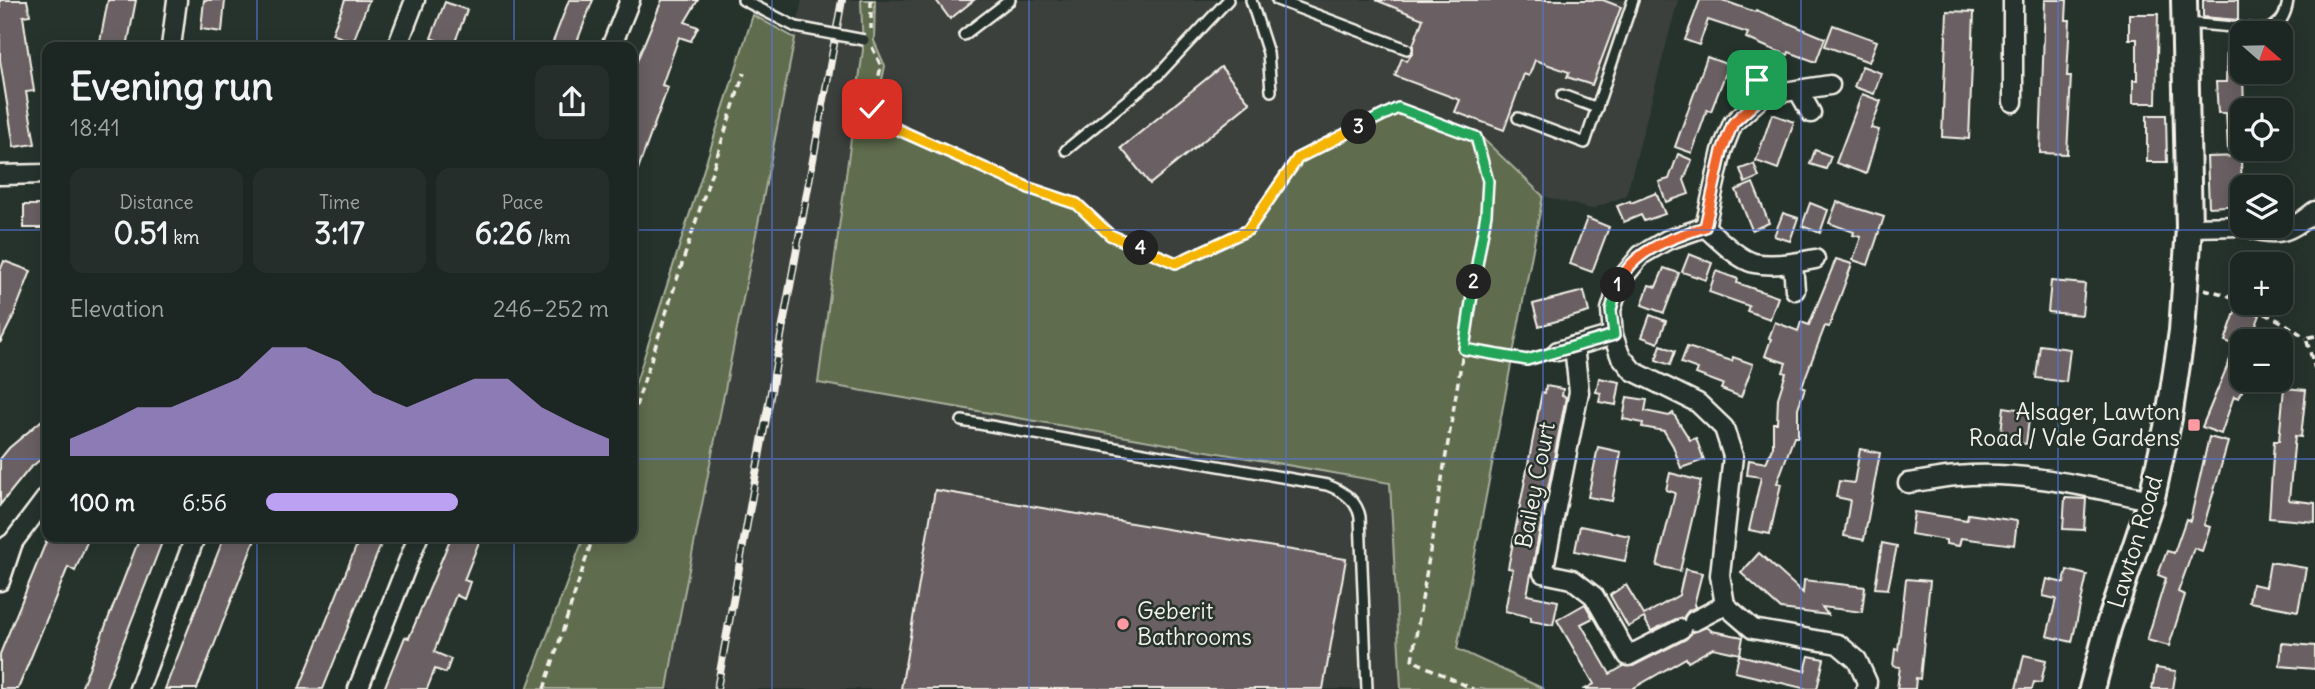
<!DOCTYPE html>
<html lang="en">
<head>
<meta charset="utf-8">
<style>
  :root { --surface:#1c2622; --page:#252e2a; --text:#f1f3f6; --muted:#a0a5a5; --line:#3a4340; --accent:#bca0f2 }
  body { margin:0; font-family:Delius,sans-serif; background:var(--page); color:var(--text); height:100vh; display:flex; flex-direction:column; font-size:26px; white-space:nowrap }
  * { box-sizing:border-box; margin:0 }
  p { font-size:23px; color:var(--muted) }
  .icon { flex:none; width:38px; height:38px; fill:none; stroke:currentColor; stroke-width:2; stroke-linecap:round; stroke-linejoin:round }
  .map { position:relative; flex:1; overflow:hidden }
  .details { position:absolute; left:42px; top:42px; width:595px; height:500px; display:flex; flex-direction:column; background:var(--surface); border-radius:14px; box-shadow:0 4px 18px #0003,0 0 0 2px var(--line) }
  .details>* { flex:none }
  .needle { width:46px; rotate:110deg }
  .fabs { position:absolute; left:2230px; top:21px; display:grid; gap:14px }
  .fabs a { display:grid; place-items:center; width:63px; height:63px; border-radius:14px; background:var(--surface); box-shadow:0 4px 18px #0003,0 0 0 2px var(--line); font-size:35px }
  .pin { position:absolute; display:grid; place-items:center; width:60px; height:60px; color:#fff; margin:-30px; border-radius:14px; box-shadow:0 4px 10px #0006 }
  .km { position:absolute; width:35px; height:35px; margin:-18px; border-radius:50%; background:#222; color:#fff; font-size:19px; line-height:35px; text-align:center }
  .round { display:grid; place-items:center; flex:none; width:74px; height:74px; border-radius:14px; background:var(--page) }
  .summary { display:flex; align-items:center; justify-content:space-between; height:119px; padding:0 28px }
  h1 { font-size:38px; font-weight:700; line-height:52px }
  .metrics { display:grid; grid-template-columns:repeat(3,1fr); gap:10px; height:119px; padding:7px 28px }
  .metrics div { display:grid; align-content:center; border-radius:14px; background:var(--page); text-align:center }
  .metrics b { font-size:30px; font-weight:700 }
  .metrics small { font-size:19px; font-weight:400 }
  .metrics p { font-size:19px }
  .chart { height:196px; padding:14px 28px }
  .chart p { display:flex; justify-content:space-between }
  .chart svg { width:100%; height:126px; margin-top:7px; fill:var(--accent); opacity:.7 }
  ul { padding:0 28px; list-style:none; font-size:23px }
  li { display:grid; grid-template-columns:112px 84px 1fr; align-items:center; height:52px }
  li i { height:18px; border-radius:9px; background:var(--accent) }
  .map>svg:first-child { display:block }
  .built { fill:#3b403e }
  .green { fill:#5e6c4e; stroke:#a9ae9b; stroke-width:2 }
  .building { fill:#6b6064; stroke:#f4f1e8; stroke-width:2 }
  .lines { fill:none; stroke-linecap:round; stroke-linejoin:round }
  .service-casing { stroke:#f4f1e8; stroke-width:14 }
  .minor-casing { stroke:#f4f1e8; stroke-width:23 }
  .secondary-casing { stroke:#f4f1e8; stroke-width:30 }
  .path { stroke:#f4f1e8; stroke-width:3.5; stroke-dasharray:7 5; stroke-linecap:butt }
  .service { stroke:#26332d; stroke-width:9 }
  .minor { stroke:#26332d; stroke-width:18 }
  .secondary { stroke:#26332d; stroke-width:24 }
  .rail-casing { stroke:#f4f1e8; stroke-width:8 }
  .rail { stroke:#26332d; stroke-width:5; stroke-dasharray:16; stroke-linecap:butt }
  .service-bridge-casing { stroke:#f4f1e8; stroke-width:14; stroke-linecap:butt }
  .service-bridge { stroke:#26332d; stroke-width:9 }
  .split-1-casing { stroke:#fff; stroke-width:14 }
  .split-2-casing { stroke:#fff; stroke-width:14 }
  .split-3-casing { stroke:#fff; stroke-width:14 }
  .split-4-casing { stroke:#fff; stroke-width:14 }
  .split-5-casing { stroke:#fff; stroke-width:14 }
  .split-1 { stroke:#f0652b; stroke-width:9 }
  .split-2 { stroke:#22a559; stroke-width:9 }
  .split-3 { stroke:#22a559; stroke-width:9 }
  .split-4 { stroke:#f5b400; stroke-width:9 }
  .split-5 { stroke:#f5b400; stroke-width:9 }
  .grid { fill:none; stroke:#5377dc; stroke-width:2; stroke-opacity:0.55 }
  .poi-dot { fill:#ff9aa2; stroke:#26332d; stroke-width:2.5 }
  .labels { text-anchor:middle; stroke-width:5; stroke-linejoin:round; paint-order:stroke }
  .poi-label { font-size:23px; fill:#f4f1e8; stroke:#26332d; text-anchor:end }
  .street-label { font-size:23px; fill:#f4f1e8; stroke:#26332d }
</style>
</head>
<body>
<div class="map">
<svg width="2315" height="689" viewBox="0 0 2315 689">
  <rect width="100%" height="100%" fill="#26332d"/>
  <filter id="ink" filterUnits="userSpaceOnUse"><feTurbulence type="fractalNoise" baseFrequency=".0143" numOctaves="2"/><feDisplacementMap in="SourceGraphic" scale="14" xChannelSelector="R" yChannelSelector="G"/><feConvolveMatrix kernelMatrix="1 2 1 2 8 2 1 2 1" color-interpolation-filters="sRGB"/></filter>
  <g filter="url(#ink)">
    <g class="built">
      <path d="M802,0H861L863,50L818,383L1391,483L1400,689H667L677,630Z"/>
      <path d="M875,0H1678L1626,196L1591,209L1543,196L1477,133L1295,154L1245,226L1176,259L1112,232L1080,200L1031,185L892,123L876,108L885,66L874,41Z"/>
    </g>
    <g class="green">
      <path d="M861,0H875L874,41L885,66L876,108L892,123L1031,185L1080,200L1112,232L1176,259L1245,226L1295,154L1398,103L1477,133L1543,196L1457,649L1544,689H1401L1390,483L818,383L863,50Z"/>
      <path d="M753,15L795,38L677,630L667,689H527L584,537H632V395Z"/>
    </g>
    <g class="building">
      <path d="M0,0H27L30,15L23,16L34,91L26,92L35,144L14,147L0,60Z"/>
      <path d="M108,0H136L127,47H99Z"/>
      <path d="M204,0H225L222,32L201,29Z"/>
      <path d="M345,0H369L353,42L332,34Z"/>
      <path d="M569,0H593L575,47H551Z"/>
      <path d="M662,0H698L685,22L698,27L691,41L679,37L662,85L668,87L634,180L632,179V73Z"/>
      <path d="M936,0H974L950,19Z"/>
      <path d="M1376,0H1603L1621,7L1592,85L1567,77L1569,72L1535,60L1529,76L1524,74L1504,130L1455,112L1460,100L1395,76L1402,58L1407,61L1413,52V45L1423,19Z"/>
      <path d="M1700,0H1722L1755,12L1756,10L1825,38L1816,62L1789,52L1788,55L1769,48L1746,38L1748,33L1708,20L1699,45L1685,40Z"/>
      <path d="M2045,0H2067L2066,20H2070L2067,76H2071L2067,154L2040,153Z"/>
      <path d="M2203,0H2238V20L2203,17Z"/>
      <path d="M445,2L467,10L453,47L431,38Z"/>
      <path d="M1947,11L1974,12L1969,139L1942,137Z"/>
      <path d="M2129,14H2158L2156,103H2133V80H2137V39H2129Z"/>
      <path d="M1833,25L1877,41L1869,62L1825,46Z"/>
      <path d="M2227,37L2242,38L2244,110H2242V150L2228,151L2226,113H2218L2216,82H2226Z"/>
      <path d="M1707,57L1729,65L1711,111L1707,110L1692,153L1675,147Z"/>
      <path d="M1862,66L1881,73L1874,94L1854,87Z"/>
      <path d="M1221,67L1250,103L1150,184L1121,148Z"/>
      <path d="M1862,94L1881,101L1871,128L1879,130L1866,174L1836,163Z"/>
      <path d="M1772,114L1794,122L1778,169L1756,161Z"/>
      <path d="M2147,115H2166L2167,162H2147Z"/>
      <path d="M1815,150L1831,156L1826,169L1810,164Z"/>
      <path d="M1678,154L1692,160L1684,180L1689,194L1666,202L1659,182L1669,179Z"/>
      <path d="M2241,156L2242,205L2209,207L2207,157Z"/>
      <path d="M1754,164L1759,177L1745,183L1740,169Z"/>
      <path d="M1753,183L1769,223L1752,230L1736,190Z"/>
      <path d="M1656,193L1665,214L1644,221L1641,215L1624,222L1617,206L1630,201L1631,203Z"/>
      <path d="M1837,202L1884,217L1868,265L1853,260L1861,237L1853,235L1854,232L1829,223Z"/>
      <path d="M1810,203L1828,210L1820,233L1802,226Z"/>
      <rect x="24" y="205" width="21" height="23"/>
      <path d="M1783,213L1798,218L1790,241L1774,236Z"/>
      <path d="M1587,218L1609,227L1592,272L1570,264Z"/>
      <path d="M1689,254L1712,263L1706,280L1682,272Z"/>
      <path d="M1836,259L1852,264L1829,327L1825,326L1802,386L1805,388L1798,408V437H1794L1777,483L1781,484L1770,534L1749,530L1761,477L1747,475L1749,460L1766,463L1773,446V423H1777L1778,398L1786,373L1783,372L1786,363L1765,356L1771,339L1769,338L1775,322L1798,331L1801,322L1809,325Z"/>
      <path d="M4,261L31,271L13,317L0,343V271Z"/>
      <path d="M1664,268L1679,273L1664,313L1642,305L1649,285L1656,287Z"/>
      <path d="M1716,271L1738,279L1737,283L1778,297L1770,319L1747,311L1749,306L1709,292Z"/>
      <path d="M2051,281L2085,284L2082,315L2048,312Z"/>
      <path d="M1584,291L1589,312L1539,326L1533,304Z"/>
      <path d="M2237,307L2260,315L2250,341H2242V380H2247L2239,398L2234,396L2221,434L2202,427L2236,345L2225,341Z"/>
      <path d="M1650,315L1666,321L1658,343L1642,337Z"/>
      <path d="M1661,345L1675,351L1670,365L1656,360Z"/>
      <path d="M2040,345L2070,349L2066,382L2036,378Z"/>
      <path d="M1687,347L1732,361L1733,357L1753,364L1741,397L1721,389L1723,384L1696,374L1698,369L1681,363Z"/>
      <path d="M1599,378L1620,382L1616,405L1599,402L1601,393L1596,392Z"/>
      <path d="M1546,386L1563,389L1562,396L1566,397L1527,595L1558,601L1553,625L1531,621V617L1505,611L1513,569L1508,568L1542,392L1545,393Z"/>
      <path d="M2284,388L2306,390L2301,437L2295,436L2289,500L2315,503V522L2269,518L2274,441H2279Z"/>
      <path d="M1627,397L1647,400L1645,411L1669,416L1673,413L1690,440L1696,438L1704,460L1681,468L1673,446L1664,431L1642,427L1643,423L1623,419Z"/>
      <path d="M2004,407L2030,411L2026,444L2000,441Z"/>
      <path d="M47,416V454L29,469L0,505V459L9,448Z"/>
      <path d="M2209,437L2228,442L2204,525L2210,527L2202,551L2194,548L2178,592L2185,595L2169,646L2147,640L2166,578L2158,575L2167,551L2174,553L2186,519L2190,521Z"/>
      <path d="M1598,447L1621,452L1612,501L1588,497Z"/>
      <path d="M1860,449L1880,453L1864,540L1844,536L1850,500L1836,497L1839,481L1854,483Z"/>
      <path d="M1670,473L1701,481L1680,571L1657,566L1675,493L1666,490Z"/>
      <path d="M935,490L1346,559L1323,689H901Z"/>
      <path d="M2065,498L2086,499L2084,530L2063,529Z"/>
      <path d="M1914,512L1967,520L1968,514L2017,521L2014,545L1961,538L1959,546L1946,544V540L1911,534Z"/>
      <path d="M1580,526L1630,536L1625,561L1575,551Z"/>
      <path d="M48,537H89L75,571L68,567L18,689H0V654Z"/>
      <path d="M140,537H164L105,689H81Z"/>
      <path d="M224,537H256L197,689H165Z"/>
      <path d="M360,537H384L323,689H299Z"/>
      <path d="M451,537H481L464,580L470,582L464,599L456,595L434,652L451,659L446,673L435,669L427,689H384L405,637L409,638Z"/>
      <path d="M1882,543L1897,546L1888,589L1875,588Z"/>
      <path d="M1759,553L1803,593L1804,580L1865,587L1862,612L1822,607L1828,615L1781,609L1741,573Z"/>
      <path d="M2270,562L2306,568L2298,611L2249,602L2252,584L2266,587Z"/>
      <path d="M1685,569L1702,573L1694,605L1696,607L1688,611L1683,618L1676,619L1651,631L1644,618L1628,627L1610,595L1626,585L1644,615L1679,595Z"/>
      <path d="M2067,570L2087,575L2072,642L2047,636L2056,599L2043,596L2047,579L2064,583Z"/>
      <path d="M1906,579L1930,581L1920,679L1916,678L1915,689H1897L1900,667L1893,666L1895,649L1898,650Z"/>
      <path d="M1585,604L1593,618L1581,624L1610,674L1624,666H1633L1686,639L1692,632L1707,627L1712,631L1743,637L1740,654L1713,648L1688,662L1686,658L1632,689H1585L1594,684L1557,620Z"/>
      <path d="M2282,643L2315,646V669L2280,666Z"/>
      <path d="M1739,655L1805,671L1809,656L1824,659L1817,689H1807L1735,672Z"/>
      <path d="M2024,655L2046,660L2041,683L2034,682L2032,689H2016Z"/>
      <path d="M2156,668L2176,671L2173,689H2152Z"/>
    </g>
    <g class="lines">
      <g class="service-casing">
        <g id="service">
          <path d="M743,0L796,27"/>
          <path d="M1251,0L1268,53L1271,91"/>
          <path d="M1277,0L1407,49"/>
          <path d="M2187,23L2266,30C2281,25 2286,15 2288,0"/>
          <path d="M964,35L1010,0"/>
          <path d="M1562,95L1597,108"/>
          <path d="M1518,118L1585,143L1633,0"/>
          <path d="M1066,150L1159,74L1228,0"/>
          <path d="M962,421L1327,485C1343,491 1357,500 1360,517L1367,689"/>
        </g>
      </g>
      <g class="minor-casing">
        <g id="minor">
          <path d="M171,47L177,0"/>
          <path d="M397,47L415,0"/>
          <path d="M611,47L630,0"/>
          <path d="M1798,90L1811,113"/>
          <path d="M2013,102V0"/>
          <path d="M0,175L47,174"/>
          <path d="M2246,226C2278,239 2290,231 2315,211"/>
          <path d="M1705,227L1667,240L1641,255L1620,281L1611,310L1613,335L1620,355L1633,371L1698,403L1724,428L1733,456L1720,575L1725,605L1753,629L1838,644L1857,660L1867,682L1866,689"/>
          <path d="M1705,227L1722,151L1733,123L1764,95L1830,85"/>
          <path d="M1705,227C1717,238 1738,259 1754,263C1773,267 1796,263 1815,259"/>
          <path d="M2189,227L2242,226"/>
          <path d="M1793,264L1795,290"/>
          <path d="M1574,346L1579,392L1543,573L1572,579L1594,596L1628,656L1681,629"/>
          <path d="M1558,351L1613,335"/>
          <path d="M1908,483C1924,481 1941,477 1957,476C2022,470 2088,487 2151,500"/>
          <path d="M0,551L13,542L47,497"/>
          <path d="M0,581L13,542"/>
          <path d="M1694,621L1725,605"/>
          <path d="M139,689L195,537"/>
          <path d="M358,689L418,537"/>
        </g>
      </g>
      <g class="secondary-casing">
        <path id="secondary" d="M2092,689L2108,628L2152,497L2169,418L2182,331L2189,227L2184,0"/>
      </g>
      <g class="path">
        <path d="M871,0V29"/>
        <path d="M872,47L881,66L872,109L889,126L1029,188L1078,204L1110,235L1176,263L1248,230L1298,157L1398,108L1476,137L1488,181L1486,213L1412,660L1473,689"/>
        <path d="M2204,289L2227,295L2242,302"/>
        <path d="M2243,303L2286,324L2306,338"/>
        <path d="M2315,336L2306,338L2315,369"/>
        <path d="M1464,349L1527,360L1542,355"/>
        <path d="M632,418L744,73"/>
        <path d="M544,689L593,537"/>
      </g>
      <use href="#service" class="service"/>
      <use href="#minor" class="minor"/>
      <use href="#secondary" class="secondary"/>
      <g class="rail-casing">
        <path id="rail" d="M717,689L842,0"/>
      </g>
      <use href="#rail" class="rail"/>
      <g class="service-bridge-casing">
        <path id="service-bridge" d="M796,27L864,40"/>
      </g>
      <use href="#service-bridge" class="service-bridge"/>
    </g>
  </g>
  <g class="lines" filter="url(#ink)">
    <g class="split-1-casing">
      <path id="split-1" d="M1618,285C1632,250 1672,238 1705,227L1722,151L1733,123L1764,95L1757,80"/>
    </g>
    <g class="split-2-casing">
      <path id="split-2" d="M1474,282L1464,349L1527,360L1614,335L1611,310L1618,285"/>
    </g>
    <g class="split-3-casing">
      <path id="split-3" d="M1359,127L1398,108L1476,137L1488,181L1486,214L1474,282"/>
    </g>
    <g class="split-4-casing">
      <path id="split-4" d="M1141,248L1176,263L1248,230L1298,158L1359,127"/>
    </g>
    <g class="split-5-casing">
      <path id="split-5" d="M872,109L890,126L1029,188L1077,204L1110,235L1141,248"/>
    </g>
    <use href="#split-1" class="split-1"/>
    <use href="#split-2" class="split-2"/>
    <use href="#split-3" class="split-3"/>
    <use href="#split-4" class="split-4"/>
    <use href="#split-5" class="split-5"/>
  </g>
  <path class="grid" d="M257,0V47M514,0V47M772,0V689M1029,0V689M1286,0V689M1543,0V689M1801,0V689M2058,0V689M0,230H47M632,230H2315M0,459H47M632,459H2315M257,537V689M514,537V689"/>
  <g class="poi-dot">
    <rect x="2187" y="418" width="14" height="14" rx="3.5"/>
    <circle cx="1123" cy="624" r="7"/>
  </g>
  <g class="labels">
    <g class="poi-label">
      <text x="2180" y="420">Alsager, Lawton<tspan x="2180" dy="26">Road / Vale Gardens</tspan></text>
      <text x="1137" y="619" text-anchor="start">Geberit<tspan x="1137" dy="26">Bathrooms</tspan></text>
    </g>
    <g class="street-label">
      <text transform="translate(1535 485) rotate(-79)" y="8">Bailey Court</text>
      <text transform="translate(2135 542) rotate(-73)" y="8">Lawton Road</text>
    </g>
  </g>
</svg>
<div class="fabs">
<a><svg class="needle" viewBox="-14 -14 28 28"><path d="M0-13l5 13h-10z" fill="#e53935"/><path d="M0 13l5-13h-10z" fill="#a0a5a5"/></svg></a>
<a><svg class="icon" aria-label="locate" viewBox="0 0 24 24"><circle cx="12" cy="12" r="6"/><path d="M12 2v4M12 18v4M2 12h4M18 12h4"/></svg></a>
<a><svg class="icon" aria-label="layers" viewBox="0 0 24 24"><path d="M12 4l9 5-9 5-9-5zM3 14l9 5 9-5"/></svg></a>
<a>+</a>
<a>−</a>
</div>
<div class="pin" style="left:1757px;top:80px;background:#1e9e55"><svg class="icon" aria-label="arrive" viewBox="0 0 24 24"><path d="M6 21V4h12l-3 4 3 4H6"/></svg></div>
<div class="pin" style="left:872px;top:109px;background:#d93025"><svg class="icon" aria-label="check" viewBox="0 0 24 24"><path d="M5 12l5 5 9-10"/></svg></div>
<b class="km" style="left:1618px;top:285px">1</b>
<b class="km" style="left:1474px;top:282px">2</b>
<b class="km" style="left:1359px;top:127px">3</b>
<b class="km" style="left:1141px;top:248px">4</b>
<section class="details">
<div class="summary"><div><h1>Evening run</h1><p>18:41</p></div><a class="round"><svg class="icon" aria-label="share" viewBox="0 0 24 24"><path d="M12 15V3M7 8l5-5 5 5M5 13v7h14v-7"/></svg></a></div>
<div class="metrics">
<div><p>Distance</p><b>0.51<small> km</small></b></div>
<div><p>Time</p><b>3:17</b></div>
<div><p>Pace</p><b>6:26<small> /km</small></b></div>
</div>
<div class="chart"><p><span>Elevation</span>246–252 m</p>
<svg viewBox="0 0 160 44" preserveAspectRatio="none"><path d="M0 44V38L10 33L20 27L30 27L40 22L50 17L60 6L70 6L80 11L90 22L100 27L110 22L120 17L130 17L140 27L150 33L160 38V44z"/></svg>
</div>
<ul>
<li><b>100 m</b>6:56<i style="width:56%"></i></li>
</ul>
</section>
</div>
</body>
</html>
